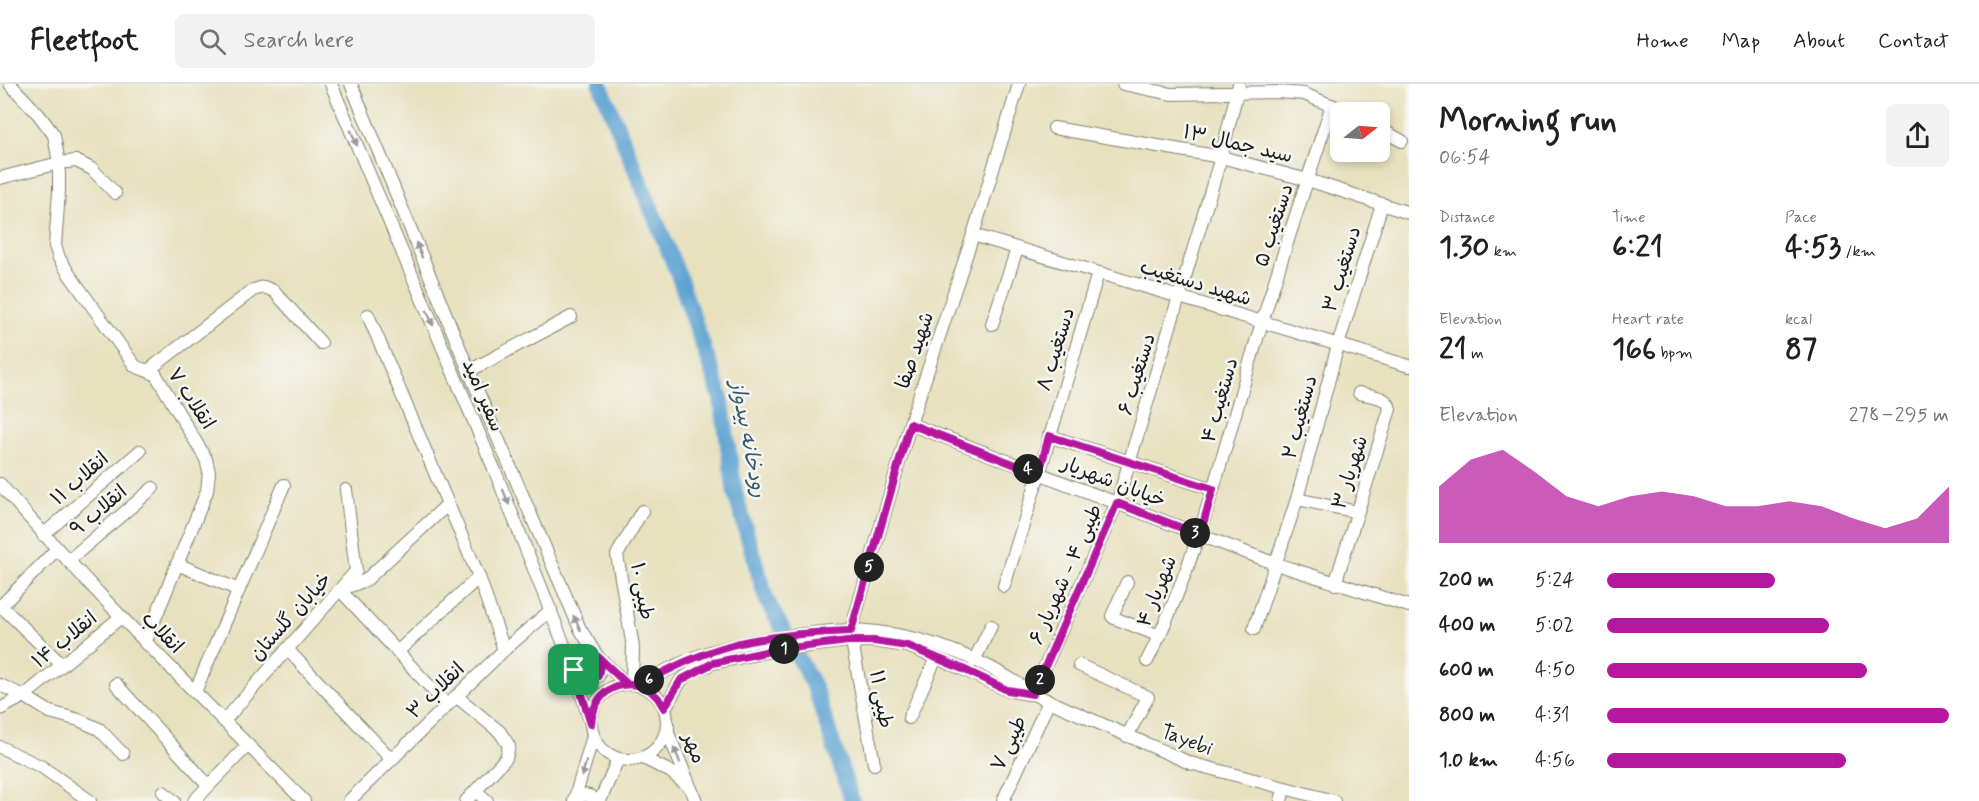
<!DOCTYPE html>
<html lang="en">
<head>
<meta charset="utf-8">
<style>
  :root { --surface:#fff; --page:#f2f2f2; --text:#202124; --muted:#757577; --line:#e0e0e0; --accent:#b5179e }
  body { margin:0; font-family:Mynerve,"Playpen Sans Arabic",sans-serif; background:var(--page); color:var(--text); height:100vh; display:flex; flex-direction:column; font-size:22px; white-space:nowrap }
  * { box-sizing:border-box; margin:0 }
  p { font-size:20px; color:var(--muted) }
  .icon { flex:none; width:33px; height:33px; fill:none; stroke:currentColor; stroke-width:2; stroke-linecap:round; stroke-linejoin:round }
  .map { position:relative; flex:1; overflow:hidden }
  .details { display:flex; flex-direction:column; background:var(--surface); width:570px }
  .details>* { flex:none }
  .needle { width:39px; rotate:73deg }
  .tools { position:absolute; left:1330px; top:18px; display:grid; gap:12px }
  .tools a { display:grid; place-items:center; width:60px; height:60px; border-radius:9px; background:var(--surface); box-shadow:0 3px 9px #0003; font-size:30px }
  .pin { position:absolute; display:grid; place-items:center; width:51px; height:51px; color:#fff; margin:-26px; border-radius:12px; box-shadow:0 3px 9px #0006 }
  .km { position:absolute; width:30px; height:30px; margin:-15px; border-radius:50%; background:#222; color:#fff; font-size:16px; line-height:30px; text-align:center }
  .round { display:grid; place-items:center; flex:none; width:63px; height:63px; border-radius:9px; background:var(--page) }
  .headline { display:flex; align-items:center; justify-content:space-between; height:102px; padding:0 30px }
  h1 { font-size:33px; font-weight:700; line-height:45px }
  .figures { display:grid; grid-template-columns:repeat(3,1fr); gap:9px; height:102px; padding:6px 30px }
  .figures div { display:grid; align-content:center }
  .figures b { font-size:30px; font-weight:700 }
  .figures small { font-size:16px; font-weight:400 }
  .figures p { font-size:16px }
  .chart { height:168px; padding:12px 30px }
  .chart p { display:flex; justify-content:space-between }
  .chart svg { width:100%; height:108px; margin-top:6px; fill:var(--accent); opacity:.7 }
  ul { padding:0 30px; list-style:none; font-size:20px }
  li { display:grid; grid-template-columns:96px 72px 1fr; align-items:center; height:45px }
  li i { height:15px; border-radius:8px; background:var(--accent) }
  header { display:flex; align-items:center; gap:36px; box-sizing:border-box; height:84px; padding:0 30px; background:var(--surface); border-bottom:2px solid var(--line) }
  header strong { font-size:28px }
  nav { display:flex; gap:33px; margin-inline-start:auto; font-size:21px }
  .search { width:420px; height:54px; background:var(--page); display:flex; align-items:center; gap:15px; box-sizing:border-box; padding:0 21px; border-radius:9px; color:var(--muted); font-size:22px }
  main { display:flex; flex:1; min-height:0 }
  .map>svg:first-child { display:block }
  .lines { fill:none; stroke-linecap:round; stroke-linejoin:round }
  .river { stroke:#5da3d2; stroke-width:16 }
  .minor-casing { stroke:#827e6e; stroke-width:14 }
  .minor { stroke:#fff; stroke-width:12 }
  .oneway { fill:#999 }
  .route-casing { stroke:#fff; stroke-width:12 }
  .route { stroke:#b5179e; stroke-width:8 }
  .labels { text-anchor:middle; stroke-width:5; stroke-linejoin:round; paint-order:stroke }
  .street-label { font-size:20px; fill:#1c1c1c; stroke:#f6f6f2 }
  .water-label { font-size:21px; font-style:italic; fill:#39596e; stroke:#f6f6f2 }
</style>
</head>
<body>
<header>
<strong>Fleetfoot</strong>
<div class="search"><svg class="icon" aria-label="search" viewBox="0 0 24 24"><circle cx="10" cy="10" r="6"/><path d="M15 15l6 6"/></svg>Search here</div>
<nav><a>Home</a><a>Map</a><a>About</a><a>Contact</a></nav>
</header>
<main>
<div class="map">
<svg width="1409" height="717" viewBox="0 0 1409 717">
  <rect width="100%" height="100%" fill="#f6f6f2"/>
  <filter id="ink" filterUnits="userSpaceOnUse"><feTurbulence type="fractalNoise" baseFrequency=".0167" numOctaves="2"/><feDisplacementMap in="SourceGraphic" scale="12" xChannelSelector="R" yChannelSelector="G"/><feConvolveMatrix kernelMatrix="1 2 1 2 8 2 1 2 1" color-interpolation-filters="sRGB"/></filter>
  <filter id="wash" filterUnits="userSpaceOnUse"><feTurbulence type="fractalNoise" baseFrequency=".008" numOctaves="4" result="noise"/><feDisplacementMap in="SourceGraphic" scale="24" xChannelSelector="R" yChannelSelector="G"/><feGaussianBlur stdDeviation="1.35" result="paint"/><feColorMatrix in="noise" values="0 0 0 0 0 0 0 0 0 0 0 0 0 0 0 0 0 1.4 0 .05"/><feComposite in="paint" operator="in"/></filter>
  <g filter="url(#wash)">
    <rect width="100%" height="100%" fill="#e8e1bf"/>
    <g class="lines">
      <path class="river" d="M600,0L678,190L721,314L735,409L766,515L814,602L852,717"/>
    </g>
  </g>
  <g filter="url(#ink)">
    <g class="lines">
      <g class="minor-casing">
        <g id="minor">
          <path d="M10,0L39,31L54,51L59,79V108L55,162L59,174L69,190L135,282C142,286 149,286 156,291L206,375L209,388L207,407L145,559"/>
          <path d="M331,0L495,387L574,586L591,640"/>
          <path d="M351,0L469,287L580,545L598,573L627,600"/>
          <path d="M1123,0L1171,10L1279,8L1304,10L1347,28"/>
          <path d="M1054,44L1221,73L1308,96L1409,129"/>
          <path d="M1380,45L1402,57"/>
          <path d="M0,94L59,79L76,77L92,85L115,109"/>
          <path d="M973,151L1409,282"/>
          <path d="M368,231L479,493L504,566"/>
          <path d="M992,240L1017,165"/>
          <path d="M149,286L253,206L264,203L274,207L321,259"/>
          <path d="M469,287L571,233"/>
          <path d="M910,340L1276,480L1409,522"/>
          <path d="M1049,352L1213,405"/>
          <path d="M0,400C95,511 200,613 304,717"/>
          <path d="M1297,415L1357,428"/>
          <path d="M43,451L140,367"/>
          <path d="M68,477L153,404"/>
          <path d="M177,480L239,506"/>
          <path d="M1127,498L1112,532L1114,534L1160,552"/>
          <path d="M1335,500L1390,325C1388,312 1371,312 1359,309"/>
          <path d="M1004,502L1039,390L1098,189"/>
          <path d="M0,521L62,581"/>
          <path d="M0,523L57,465"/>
          <path d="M1254,545L1297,415L1338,261L1382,120"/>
          <path d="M851,547L910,340L973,151L1019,0"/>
          <path d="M852,557L874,680"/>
          <path d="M287,565L392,676"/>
          <path d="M397,568L479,493"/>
          <path d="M974,577L991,542"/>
          <path d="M1147,577C1194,485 1219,384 1248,285C1274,196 1303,109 1332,21"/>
          <path d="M1079,581L1148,613L1127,652"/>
          <path d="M574,586L583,594L591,596L598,592L600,581L598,573"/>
          <path d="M116,600L208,701"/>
          <path d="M632,600L633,563L617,471L642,427"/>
          <circle cx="629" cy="638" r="38"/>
          <path d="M0,601L24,612L50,628L79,636L99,645L123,670"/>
          <path d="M639,601C659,590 679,579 701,571C730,561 760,556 790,552C819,548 848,544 877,548C932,554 989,578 1033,610L1190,679L1334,717"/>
          <path d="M195,608L284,401"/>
          <path d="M1033,610L1117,419L1221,73L1239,0"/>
          <path d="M456,612L500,648L509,662L506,674L466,717"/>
          <path d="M447,621L340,506L366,496L448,420"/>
          <path d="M665,624L681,596L694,587L713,579L775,566L848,557H874L908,562L963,585L1007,606L1029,610"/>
          <path d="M0,625L24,612L121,533"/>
          <path d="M909,634L936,574"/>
          <path d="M224,637L356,487L346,406"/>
          <path d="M668,643V649L696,717"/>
          <path d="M0,663L42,683L90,717"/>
          <path d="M643,674L671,688L688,702"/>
          <path d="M476,707L487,717"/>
          <path d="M163,708L174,717"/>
          <path d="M575,715C582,710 590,709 596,717"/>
          <path d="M194,717L248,661"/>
          <path d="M349,717L504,566L551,526"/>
          <path d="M574,717L593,652"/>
          <path d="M600,717L618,675"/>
          <path d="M1003,717L1049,617"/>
          <path d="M1281,717L1284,705"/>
        </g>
      </g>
      <use href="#minor" class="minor"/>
    </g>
    <defs><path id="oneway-solid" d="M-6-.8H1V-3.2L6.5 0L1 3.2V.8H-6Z" transform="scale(1.5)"/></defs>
    <g class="oneway">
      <use href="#oneway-solid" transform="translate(354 54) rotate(67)"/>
      <use href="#oneway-solid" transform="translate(419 166) rotate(-112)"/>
      <use href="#oneway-solid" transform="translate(430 234) rotate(67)"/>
      <use href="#oneway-solid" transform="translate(506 413) rotate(68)"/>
      <use href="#oneway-solid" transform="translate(577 539) rotate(-116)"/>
      <use href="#oneway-solid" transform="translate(677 671) rotate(-112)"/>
      <use href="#oneway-solid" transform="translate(584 685) rotate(106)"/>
    </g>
  </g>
  <g class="lines" filter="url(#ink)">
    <g class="route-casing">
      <path id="route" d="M574,586L583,594L591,596L598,592L600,581L598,573L627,600L639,601L650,606L658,614L664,624L681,596L713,579L775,566L848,557H874L908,562L963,585L1007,606L1033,610L1117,419L1200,451L1213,405L1049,352L1039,390L910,340L851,547C812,549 770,551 732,561C699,570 669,585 639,601C611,596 593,614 591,640L574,586"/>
    </g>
    <use href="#route" class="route"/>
  </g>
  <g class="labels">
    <g class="street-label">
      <text transform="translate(1238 59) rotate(13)" y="7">سید جمال ۱۳</text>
      <text transform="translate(1273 141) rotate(-72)" y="7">دستغیب ۵</text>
      <text transform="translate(1341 185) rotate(-73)" y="7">دستغیب ۳</text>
      <text transform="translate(1196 198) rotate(17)" y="7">شهید دستغیب</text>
      <text transform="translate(1055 265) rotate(-73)" y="7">دستغیب ۸</text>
      <text transform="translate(914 266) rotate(-71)" y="7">شهید صفا</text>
      <text transform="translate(1136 290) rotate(-73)" y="7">دستغیب ۶</text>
      <text transform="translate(484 311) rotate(67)" y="7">سفیر امید</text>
      <text transform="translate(192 314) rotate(57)" y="7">انقلاب ۷</text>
      <text transform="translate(1219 316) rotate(-74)" y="7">دستغیب ۴</text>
      <text transform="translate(1299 333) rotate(-75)" y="7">دستغیب ۲</text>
      <text transform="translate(1349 388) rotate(-72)" y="7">شهریار ۳</text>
      <text transform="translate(79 394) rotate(-41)" y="7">انقلاب ۱۱</text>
      <text transform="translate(1114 397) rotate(21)" y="7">خیابان شهریار</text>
      <text transform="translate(98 426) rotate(-40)" y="7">انقلاب ۹</text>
      <text transform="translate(1065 490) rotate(-66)" y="7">طیبی ۴ - شهریار ۶</text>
      <text transform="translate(643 507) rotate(80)" y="7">طیبی ۱۰</text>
      <text transform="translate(1156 507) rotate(-68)" y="7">شهریار ۴</text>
      <text transform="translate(290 532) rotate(-48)" y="7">خیابان گلستان</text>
      <text transform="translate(163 548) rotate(46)" y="7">انقلاب</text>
      <text transform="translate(64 555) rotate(-39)" y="7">انقلاب ۱۴</text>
      <text transform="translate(435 606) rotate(-44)" y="7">انقلاب ۳</text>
      <text transform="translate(882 615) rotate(80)" y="7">طیبی ۱۱</text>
      <text transform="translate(1187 655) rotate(21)" y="7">Tayebi</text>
      <text transform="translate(1008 659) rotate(-65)" y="7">طیبی ۷</text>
      <text transform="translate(695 664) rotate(68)" y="7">مهر</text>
    </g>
    <g class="water-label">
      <text transform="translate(749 355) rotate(79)" y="7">رودخانه بیدواز</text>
    </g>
  </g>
</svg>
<div class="tools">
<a><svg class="needle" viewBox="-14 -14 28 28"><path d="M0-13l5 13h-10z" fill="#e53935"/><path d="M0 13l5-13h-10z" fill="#757577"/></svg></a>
</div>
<div class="pin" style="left:574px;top:586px;background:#1e9e55"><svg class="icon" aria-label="arrive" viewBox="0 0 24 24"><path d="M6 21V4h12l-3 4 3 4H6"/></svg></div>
<b class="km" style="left:784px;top:565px">1</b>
<b class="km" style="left:1040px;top:596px">2</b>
<b class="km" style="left:1195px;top:449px">3</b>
<b class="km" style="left:1028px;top:385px">4</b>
<b class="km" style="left:869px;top:483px">5</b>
<b class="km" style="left:649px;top:596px">6</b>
</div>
<section class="details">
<div class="headline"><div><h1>Morning run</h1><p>06:54</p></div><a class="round"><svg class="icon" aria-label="share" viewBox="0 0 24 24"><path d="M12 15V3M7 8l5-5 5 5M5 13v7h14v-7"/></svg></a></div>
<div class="figures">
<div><p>Distance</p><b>1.30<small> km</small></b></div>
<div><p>Time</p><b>6:21</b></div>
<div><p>Pace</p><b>4:53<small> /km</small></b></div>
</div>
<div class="figures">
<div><p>Elevation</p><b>21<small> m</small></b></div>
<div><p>Heart rate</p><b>166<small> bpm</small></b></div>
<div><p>kcal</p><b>87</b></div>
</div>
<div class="chart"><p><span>Elevation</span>278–295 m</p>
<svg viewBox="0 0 160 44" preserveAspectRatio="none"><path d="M0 44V21L10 10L20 6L30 15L40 25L50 29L60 25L70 23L80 25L90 29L100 29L110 27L120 29L130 34L140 38L150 34L160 21V44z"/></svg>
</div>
<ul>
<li><b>200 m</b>5:24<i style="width:49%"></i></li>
<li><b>400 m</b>5:02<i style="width:65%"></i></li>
<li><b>600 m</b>4:50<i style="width:76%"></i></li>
<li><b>800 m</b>4:31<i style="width:100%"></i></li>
<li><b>1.0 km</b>4:56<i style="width:70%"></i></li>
</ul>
</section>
</main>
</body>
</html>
